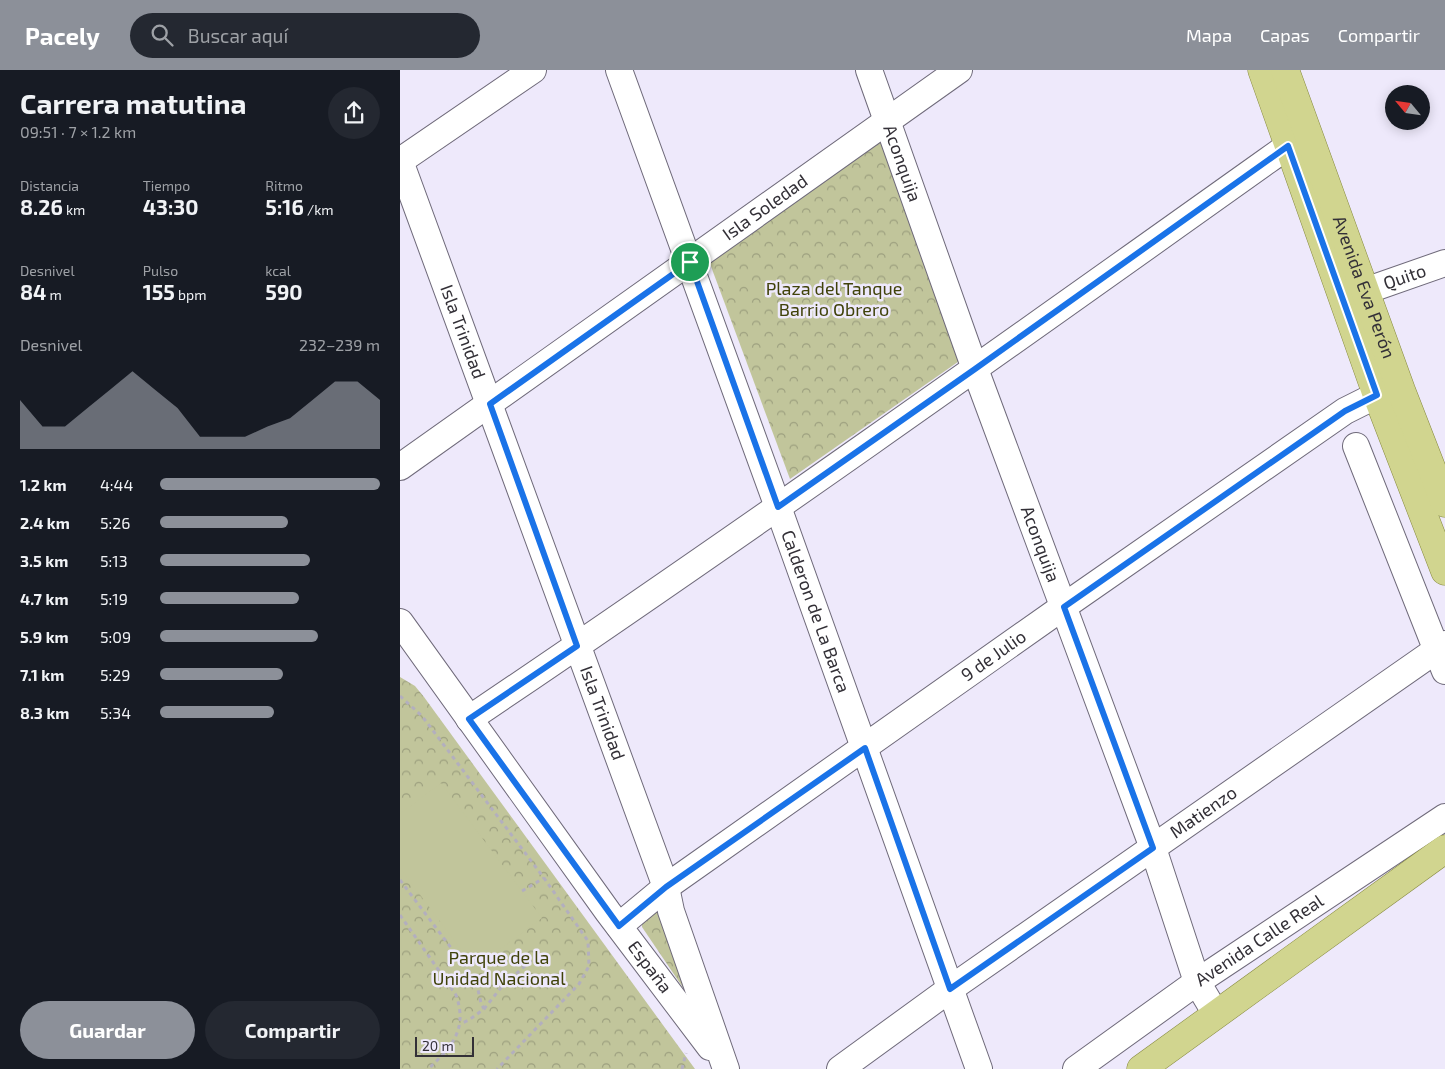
<!DOCTYPE html>
<html lang="es">
<head>
<meta charset="utf-8">
<style>
  :root { --surface:#171b24; --page:#242831; --text:#f1f3f6; --muted:#9ea1a6; --accent:#8c9099 }
  body { margin:0; font-family:"Exo 2",sans-serif; background:var(--page); color:var(--text); height:100vh; display:flex; flex-direction:column; font-size:19px; white-space:nowrap }
  * { box-sizing:border-box; margin:0 }
  p { font-size:16px; color:var(--muted) }
  .icon { flex:none; width:28px; height:28px; fill:none; stroke:currentColor; stroke-width:2; stroke-linecap:round; stroke-linejoin:round }
  .map { position:relative; flex:1; overflow:hidden }
  .sheet { display:flex; flex-direction:column; background:var(--surface); width:400px }
  .sheet>* { flex:none }
  .needle { width:32px; rotate:299deg }
  .tools { position:absolute; left:985px; top:15px; display:grid; gap:10px }
  .tools a { display:grid; place-items:center; width:45px; height:45px; border-radius:50%; background:var(--surface); box-shadow:0 2px 12px #0003; font-size:25px }
  .scale { position:absolute; left:15px; bottom:12px; width:59px; box-sizing:border-box; padding-left:5px; border:2px solid #333037; border-top:0; font-size:14px; line-height:18px; white-space:nowrap; color:#333037; -webkit-text-stroke:4px #eee9fb; paint-order:stroke }
  .pin { position:absolute; display:grid; place-items:center; width:42px; height:42px; color:#fff; margin:-21px; border:2px solid #fff; border-radius:50%; box-shadow:0 1px 5px #0007 }
  .round { display:grid; place-items:center; flex:none; width:52px; height:52px; border-radius:26px; background:var(--page) }
  .head { display:flex; align-items:center; justify-content:space-between; height:85px; padding:0 20px }
  h1 { font-size:28px; font-weight:700; line-height:38px }
  .metrics { display:grid; grid-template-columns:repeat(3,1fr); gap:8px; height:85px; padding:5px 20px }
  .metrics div { display:grid; align-content:center }
  .metrics b { font-size:21px; font-weight:700 }
  .metrics small { font-size:14px; font-weight:400 }
  .metrics p { font-size:14px }
  .chart { height:140px; padding:10px 20px }
  .chart p { display:flex; justify-content:space-between }
  .chart svg { width:100%; height:90px; margin-top:5px; fill:var(--accent); opacity:.7 }
  .button { display:flex; gap:10px; margin-top:auto; padding:10px 20px }
  .button a { flex:1; height:58px; border-radius:30px; background:var(--accent); color:#fff; font-size:20px; font-weight:700; line-height:58px; text-align:center }
  .button a+a { background:var(--page); color:var(--text) }
  ul { padding:0 20px; list-style:none; font-size:16px }
  li { display:grid; grid-template-columns:80px 60px 1fr; align-items:center; height:38px }
  li i { height:12px; border-radius:6px; background:var(--accent) }
  header { display:flex; align-items:center; gap:30px; box-sizing:border-box; height:70px; padding:0 25px; background:var(--accent); color:#fff }
  header strong { font-size:24px }
  nav { display:flex; gap:28px; margin-inline-start:auto; font-size:18px }
  .search { width:350px; height:45px; background:var(--page); display:flex; align-items:center; gap:12px; box-sizing:border-box; padding:0 18px; border-radius:28px; color:var(--muted); font-size:19px }
  main { display:flex; flex:1; min-height:0 }
  .map>svg:first-child { display:block }
  .park { fill:url(#park-crowns) }
  .pitch { fill:#c1c59b }
  .lines { fill:none; stroke-linecap:round; stroke-linejoin:round }
  .minor-casing { stroke:#6f6a7a; stroke-width:28 }
  .major-casing { stroke:#86893f; stroke-width:29 }
  .path { stroke:#b3afbe; stroke-width:3; stroke-dasharray:4 4; stroke-linecap:butt }
  .minor { stroke:#fff; stroke-width:26 }
  .major { stroke:#d1d58f; stroke-width:28 }
  .route-casing { stroke:#fff; stroke-width:10 }
  .route { stroke:#1a73e8; stroke-width:6 }
  .labels { text-anchor:middle; stroke-width:5; stroke-linejoin:round; paint-order:stroke }
  .street-label { font-size:18px; fill:#333037; stroke:#eee9fb }
  .park-label { font-size:18px; fill:#40420a; stroke:#eee9fb }
</style>
</head>
<body>
<header>
<strong>Pacely</strong>
<div class="search"><svg class="icon" aria-label="search" viewBox="0 0 24 24"><circle cx="10" cy="10" r="6"/><path d="M15 15l6 6"/></svg>Buscar aquí</div>
<nav><a>Mapa</a><a>Capas</a><a>Compartir</a></nav>
</header>
<main>
<section class="sheet">
<div class="head"><div><h1>Carrera matutina</h1><p>09:51 · 7 × 1.2 km</p></div><a class="round"><svg class="icon" aria-label="share" viewBox="0 0 24 24"><path d="M12 15V3M7 8l5-5 5 5M5 13v7h14v-7"/></svg></a></div>
<div class="metrics">
<div><p>Distancia</p><b>8.26<small> km</small></b></div>
<div><p>Tiempo</p><b>43:30</b></div>
<div><p>Ritmo</p><b>5:16<small> /km</small></b></div>
</div>
<div class="metrics">
<div><p>Desnivel</p><b>84<small> m</small></b></div>
<div><p>Pulso</p><b>155<small> bpm</small></b></div>
<div><p>kcal</p><b>590</b></div>
</div>
<div class="chart"><p><span>Desnivel</span>232–239 m</p>
<svg viewBox="0 0 160 44" preserveAspectRatio="none"><path d="M0 44V20L10 33L20 33L30 24L40 15L50 6L60 15L70 24L80 38L90 38L100 38L110 33L120 29L130 20L140 11L150 11L160 20V44z"/></svg>
</div>
<ul>
<li><b>1.2 km</b>4:44<i style="width:100%"></i></li>
<li><b>2.4 km</b>5:26<i style="width:58%"></i></li>
<li><b>3.5 km</b>5:13<i style="width:68%"></i></li>
<li><b>4.7 km</b>5:19<i style="width:63%"></i></li>
<li><b>5.9 km</b>5:09<i style="width:72%"></i></li>
<li><b>7.1 km</b>5:29<i style="width:56%"></i></li>
<li><b>8.3 km</b>5:34<i style="width:52%"></i></li>
</ul>
<div class="button"><a>Guardar</a><a>Compartir</a></div>
</section>
<div class="map">
<svg width="1045" height="999" viewBox="0 0 1045 999">
  <defs>
    <pattern id="park-crowns" width="20" height="18" patternUnits="userSpaceOnUse" patternTransform="scale(1.25)"><rect width="20" height="18" fill="#c1c59b"/><path d="M2 6a3 3 0 1 1 6 0M12 15a3 3 0 1 1 6 0" fill="none" stroke="#9da07f"/></pattern>
  </defs>
  <rect width="100%" height="100%" fill="#eee9fb"/>
  <g class="park">
    <path d="M486,66L565,287L390,409L309,191Z"/>
    <path d="M0,607L15,616L24,627L295,999H0Z"/>
    <path d="M259,835L294,934L242,857V850Z"/>
  </g>
  <path class="pitch" d="M41,713L142,848L75,898L0,798V744Z"/>
  <g class="lines">
    <g class="minor-casing">
      <g id="minor">
        <path id="s1" d="M219,0L378,437L579,999"/>
        <path id="s2" d="M469,0L575,299L753,778L797,912L816,944"/>
        <path id="s3" d="M0,91L266,817L271,841L326,999"/>
        <path d="M0,91L133,0"/>
        <path id="s4" d="M965,221L1045,193"/>
        <path d="M956,376L1045,601"/>
        <path id="s5" d="M0,397L559,0"/>
        <path id="s6" d="M0,552L208,842L310,977"/>
        <path d="M69,649C345,463 617,269 888,76"/>
        <path id="s7" d="M219,856L266,817L663,537L945,341L977,325"/>
        <path id="s8" d="M440,999L550,919L1045,574"/>
        <path id="s9" d="M676,999L797,912L1045,747"/>
      </g>
    </g>
    <g class="major-casing">
      <g id="major">
        <path d="M862,0L977,325L1045,501"/>
        <path id="s10" d="M885,0L1001,320L1045,433"/>
        <path d="M741,999L1045,779"/>
      </g>
    </g>
    <g class="path">
      <path d="M0,626L22,646L144,808L188,871L189,896L179,914L97,999"/>
      <path d="M0,810L76,911L81,933L84,939L69,950L60,954"/>
      <path d="M122,821L144,808"/>
      <path d="M0,845L56,925C68,959 52,977 28,999"/>
      <path d="M84,939L103,915L132,890"/>
      <path d="M282,999L286,983"/>
    </g>
    <use href="#minor" class="minor"/>
    <use href="#major" class="major"/>
  </g>
  <g class="lines">
    <g class="route-casing">
      <path id="route" d="M888,76L977,325L945,341L664,537L753,778L550,919L465,678L266,817L219,856L69,649L177,576L90,334L290,192L378,437L575,299Z"/>
    </g>
    <use href="#route" class="route"/>
  </g>
  <g class="labels">
    <g class="street-label">
      <text dy="6" stroke="none"><textPath href="#s2" startOffset="99">Aconquija</textPath></text>
      <text dy="6" stroke="none"><textPath href="#s5" startOffset="448">Isla Soledad</textPath></text>
      <text dy="6" stroke="none"><textPath href="#s4" startOffset="42">Quito</textPath></text>
      <text dy="6" stroke="none"><textPath href="#s10" startOffset="231">Avenida Eva Perón</textPath></text>
      <text dy="6" stroke="none"><textPath href="#s3" startOffset="182">Isla Trinidad</textPath></text>
      <text dy="6" stroke="none"><textPath href="#s2" startOffset="504">Aconquija</textPath></text>
      <text dy="6" stroke="none"><textPath href="#s1" startOffset="576">Calderon de La Barca</textPath></text>
      <text dy="6" stroke="none"><textPath href="#s7" startOffset="462">9 de Julio</textPath></text>
      <text dy="6" stroke="none"><textPath href="#s3" startOffset="588">Isla Trinidad</textPath></text>
      <text dy="6" stroke="none"><textPath href="#s8" startOffset="445">Matienzo</textPath></text>
      <text dy="6" stroke="none"><textPath href="#s9" startOffset="224">Avenida Calle Real</textPath></text>
      <text dy="6" stroke="none"><textPath href="#s6" startOffset="426">España</textPath></text>
    </g>
    <g class="park-label">
      <text x="434" y="225">Plaza del Tanque<tspan x="434" dy="21">Barrio Obrero</tspan></text>
      <text x="99" y="894">Parque de la<tspan x="99" dy="21">Unidad Nacional</tspan></text>
    </g>
  </g>
</svg>
<div class="tools">
<a><svg class="needle" viewBox="-14 -14 28 28"><path d="M0-13l5 13h-10z" fill="#e53935"/><path d="M0 13l5-13h-10z" fill="#9ea1a6"/></svg></a>
</div>
<div class="scale">20 m</div>
<div class="pin" style="left:290px;top:192px;background:#1e9e55"><svg class="icon" aria-label="arrive" viewBox="0 0 24 24"><path d="M6 21V4h12l-3 4 3 4H6"/></svg></div>
</div>
</main>
</body>
</html>
